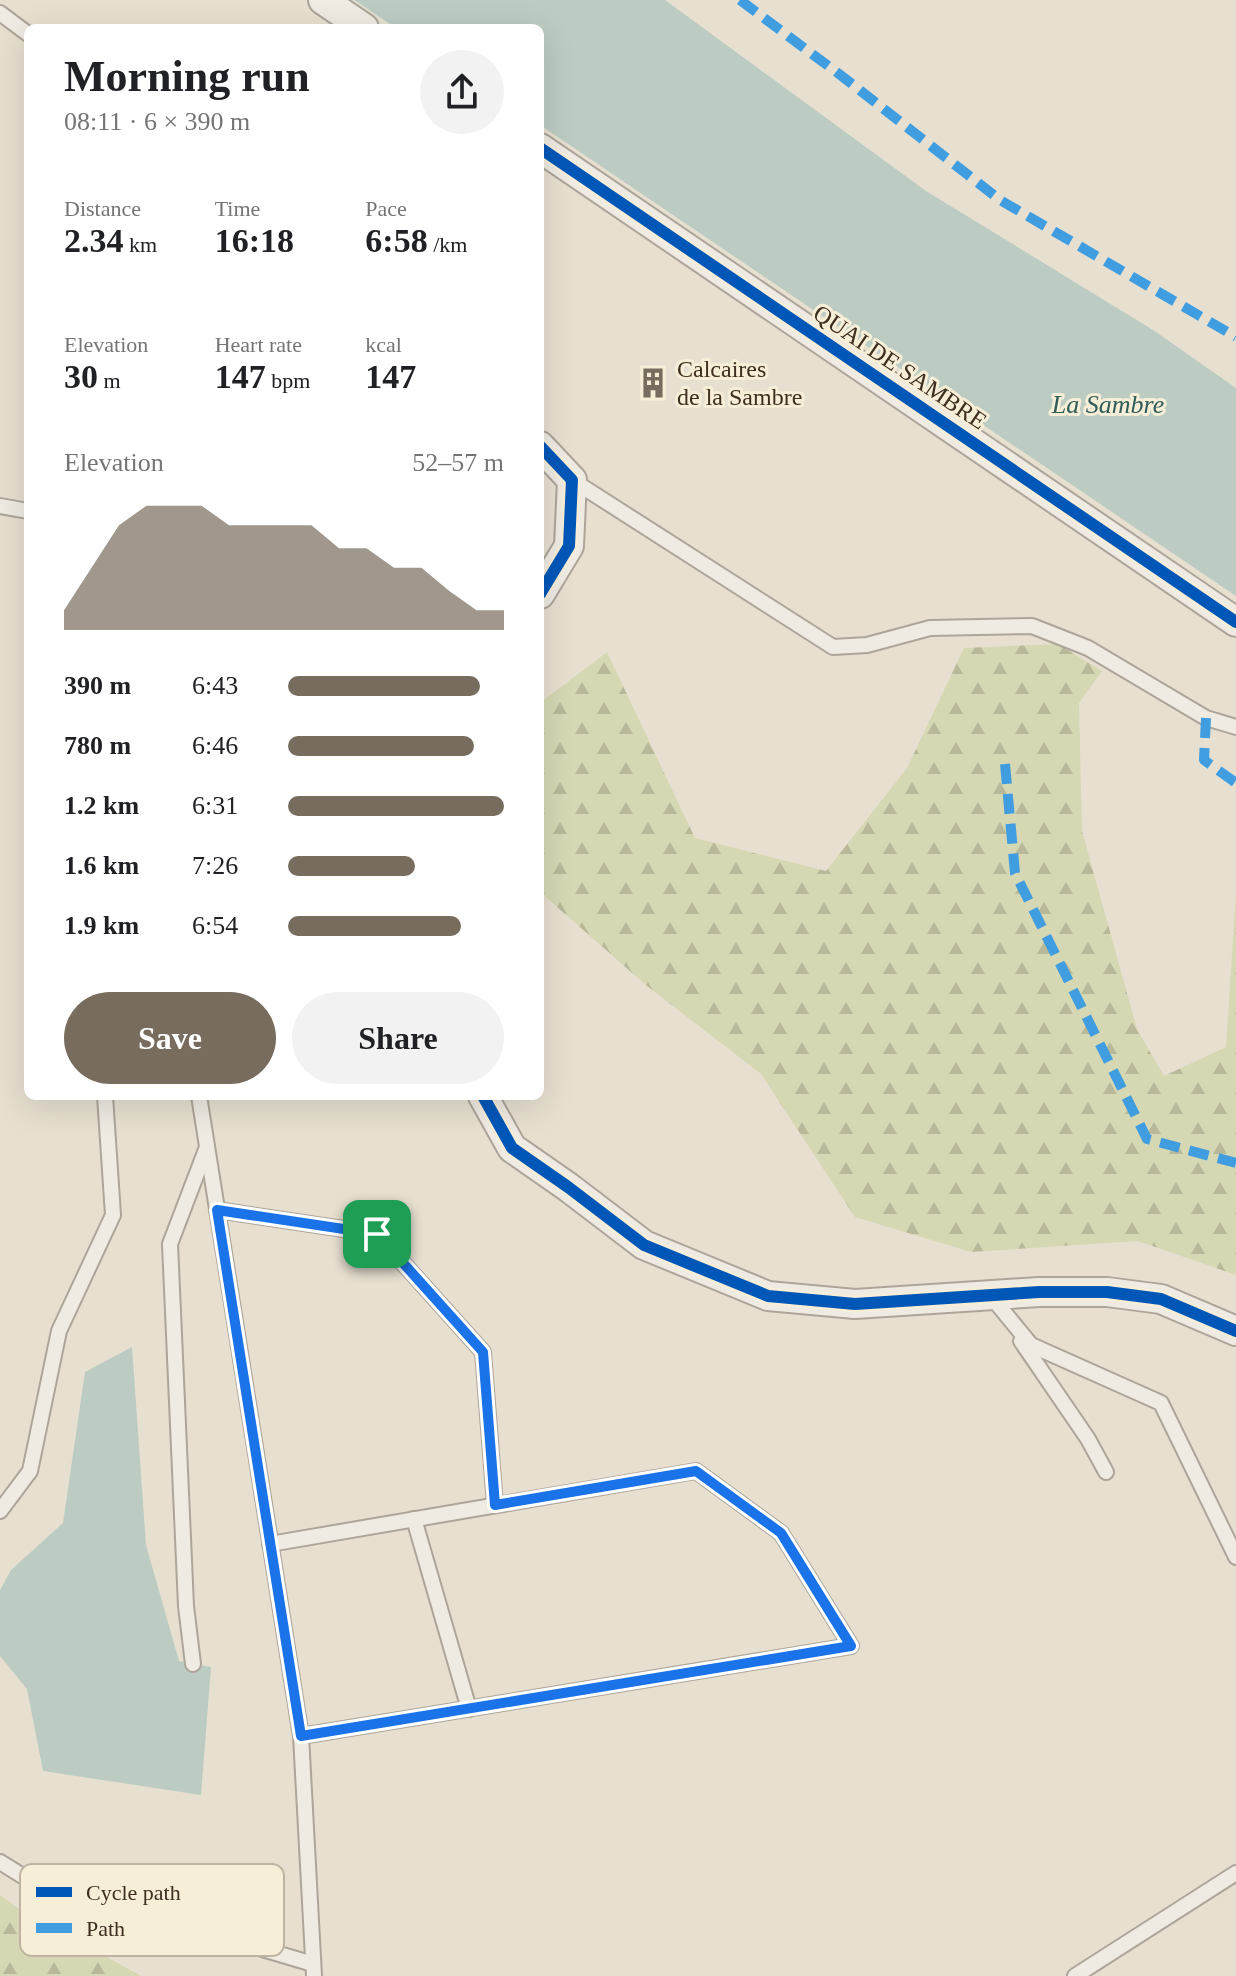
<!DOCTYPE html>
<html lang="en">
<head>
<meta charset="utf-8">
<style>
  :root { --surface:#fff; --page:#f2f2f2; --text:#202124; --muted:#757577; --accent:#786c5e }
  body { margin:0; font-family:"Times New Roman",serif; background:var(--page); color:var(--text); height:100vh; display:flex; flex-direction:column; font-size:30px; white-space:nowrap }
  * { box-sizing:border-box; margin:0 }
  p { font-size:26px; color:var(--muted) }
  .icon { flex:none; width:44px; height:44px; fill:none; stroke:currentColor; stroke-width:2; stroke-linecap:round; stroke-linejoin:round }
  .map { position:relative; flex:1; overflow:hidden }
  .side { position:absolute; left:24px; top:24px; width:520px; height:1076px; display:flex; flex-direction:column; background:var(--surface); border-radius:12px; box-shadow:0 8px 32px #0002 }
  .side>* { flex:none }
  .pin { position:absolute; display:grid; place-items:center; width:68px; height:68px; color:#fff; margin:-34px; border-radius:16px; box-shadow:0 4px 12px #0006 }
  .round { display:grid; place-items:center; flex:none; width:84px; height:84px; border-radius:42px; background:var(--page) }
  .headline { display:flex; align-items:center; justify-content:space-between; height:136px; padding:0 40px }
  h1 { font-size:44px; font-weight:700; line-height:60px }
  .figures { display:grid; grid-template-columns:repeat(3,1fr); gap:12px; height:136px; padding:8px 40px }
  .figures div { display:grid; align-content:center }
  .figures b { font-size:34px; font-weight:700 }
  .figures small { font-size:22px; font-weight:400 }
  .figures p { font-size:22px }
  .chart { height:224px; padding:16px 40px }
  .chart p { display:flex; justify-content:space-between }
  .chart svg { width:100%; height:144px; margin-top:8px; fill:var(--accent); opacity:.7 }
  .cta { display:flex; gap:16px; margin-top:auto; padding:16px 40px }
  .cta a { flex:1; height:92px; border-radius:48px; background:var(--accent); color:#fff; font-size:32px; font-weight:700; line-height:92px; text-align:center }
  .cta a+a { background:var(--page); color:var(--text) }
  ul { padding:0 40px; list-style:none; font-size:26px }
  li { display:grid; grid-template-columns:128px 96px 1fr; align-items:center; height:60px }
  li i { height:20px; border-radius:10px; background:var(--accent) }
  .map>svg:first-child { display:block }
  .forest { fill:url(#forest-firs) }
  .water { fill:#bcccc2 }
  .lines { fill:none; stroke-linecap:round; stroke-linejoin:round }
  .service-casing { stroke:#ada599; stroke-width:18 }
  .minor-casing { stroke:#ada599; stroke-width:32 }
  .service { stroke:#efebe3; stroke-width:14 }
  .minor { stroke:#efebe3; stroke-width:28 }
  .quiet { stroke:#3f9de0; stroke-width:10; stroke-dasharray:20 10; stroke-linecap:butt }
  .cycleway-casing { stroke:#f7eed8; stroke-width:17 }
  .cycleway { stroke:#0057b8; stroke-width:12 }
  .route-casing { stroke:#fff; stroke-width:16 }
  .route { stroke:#1a73e8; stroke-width:10 }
  .labels { text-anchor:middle; stroke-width:6; stroke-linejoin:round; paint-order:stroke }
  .street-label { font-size:24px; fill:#3d2e20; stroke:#f7eed8 }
  .poi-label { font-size:24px; fill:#3d2e20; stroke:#f7eed8; text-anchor:start }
  .water-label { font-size:26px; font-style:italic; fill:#2f5d5a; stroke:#f7eed8 }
  .key { fill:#f7eed8; stroke:#bfb4a1; stroke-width:2 }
  .key-label { font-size:22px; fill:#3d2e20 }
</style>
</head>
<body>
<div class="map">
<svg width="1236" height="1976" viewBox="0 0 1236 1976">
  <defs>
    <pattern id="forest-firs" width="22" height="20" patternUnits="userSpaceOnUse" patternTransform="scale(2)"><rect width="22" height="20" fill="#d6d7b3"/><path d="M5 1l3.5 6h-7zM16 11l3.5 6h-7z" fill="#b9b99a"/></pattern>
  </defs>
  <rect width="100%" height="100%" fill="#e7e0d1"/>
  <g class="forest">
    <path d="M1058,644L1102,671L1079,703L1082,831L1137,1029L1164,1076L1226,1047L1236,892V1275L1138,1241L971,1252L855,1217L761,1074L647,986L540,892V703L607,652L695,838L826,871L907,768L964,648Z"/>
    <path d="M0,1895L18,1908L141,1976H0Z"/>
  </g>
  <g class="water">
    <path d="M354,0H665L926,191L1153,330L1236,388V596L540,125V28H396Z"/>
    <path d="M132,1347L146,1545L179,1661L211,1667L201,1795L43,1771L27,1689L0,1656V1590L11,1570L63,1523L85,1372Z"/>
  </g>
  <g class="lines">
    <g class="service-casing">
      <g id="service">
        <path d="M0,13L28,34"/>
        <path d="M572,480L833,647L867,645L930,628L1032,626L1088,648L1206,718L1236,727"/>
        <path d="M0,506L28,511"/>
        <path d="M199,1096L301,1736L314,1976"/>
        <path d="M217,1210L377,1234L483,1352L495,1505"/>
        <path d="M990,1295L1031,1345L1161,1403L1236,1557"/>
        <path d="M1021,1341L1088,1439L1106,1472"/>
        <path d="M0,1511L30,1471L59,1331L113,1215L105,1096"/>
        <path d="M414,1519L469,1709"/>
        <path d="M270,1544L696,1471L781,1533L851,1646L301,1736"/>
        <path d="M193,1664L186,1606L170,1244L207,1147"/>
        <path d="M0,1862L29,1880L313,1964"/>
        <path d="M1075,1976L1236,1873"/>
      </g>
    </g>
    <g class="minor-casing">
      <g id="minor">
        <path d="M323,0L364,28"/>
        <path d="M540,148L1236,622"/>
        <path d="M540,446L572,480L569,546L540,594"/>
        <path d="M483,1096L512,1148L568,1187L644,1245L768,1296L855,1304L1039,1292H1107L1161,1299L1236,1331"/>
      </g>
    </g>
    <use href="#service" class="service"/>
    <use href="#minor" class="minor"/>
    <g class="quiet">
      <path d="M740,0L843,77L1000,200L1236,337"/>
      <path d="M1206,718L1204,760L1236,783"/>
      <path d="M1005,764L1015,873L1147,1139L1236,1163"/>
    </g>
    <g class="cycleway-casing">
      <g id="cycleway">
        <path d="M540,148L1236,622"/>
        <path d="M540,446L572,480L569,546L540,594"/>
        <path d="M483,1096L512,1148L568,1187L644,1245L768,1296L855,1304L1039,1292H1107L1161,1299L1236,1331"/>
      </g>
    </g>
    <use href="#cycleway" class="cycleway"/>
  </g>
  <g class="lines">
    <g class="route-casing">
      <path id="route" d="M217,1210L377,1234L483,1352L495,1505L696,1471L781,1533L851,1646L301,1736Z"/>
    </g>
    <use href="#route" class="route"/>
  </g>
  <defs>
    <g id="building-bare" transform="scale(2.4)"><path d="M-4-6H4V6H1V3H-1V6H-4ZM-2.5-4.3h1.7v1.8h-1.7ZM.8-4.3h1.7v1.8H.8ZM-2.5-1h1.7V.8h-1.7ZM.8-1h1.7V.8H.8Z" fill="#786c5e" stroke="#f7eed8" stroke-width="2.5" paint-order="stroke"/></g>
  </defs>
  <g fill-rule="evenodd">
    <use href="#building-bare" x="653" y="383"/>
  </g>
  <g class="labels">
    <g class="street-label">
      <text transform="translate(900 367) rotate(34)" y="8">QUAI DE SAMBRE</text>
    </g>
    <g class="poi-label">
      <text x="677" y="377">Calcaires<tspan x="677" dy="28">de la Sambre</tspan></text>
    </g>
    <g class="water-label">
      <text x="1108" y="413">La Sambre</text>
    </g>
  </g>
  <rect x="20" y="1864" width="264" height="92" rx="12" class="key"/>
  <rect x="36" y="1887" width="36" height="10" fill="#0057b8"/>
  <rect x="36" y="1923" width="36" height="10" fill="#3f9de0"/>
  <g class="key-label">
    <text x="86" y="1900">Cycle path</text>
    <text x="86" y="1936">Path</text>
  </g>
</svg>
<div class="pin" style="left:377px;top:1234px;background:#1e9e55"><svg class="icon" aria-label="arrive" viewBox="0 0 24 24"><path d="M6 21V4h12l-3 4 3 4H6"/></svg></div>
<section class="side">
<div class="headline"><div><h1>Morning run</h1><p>08:11 · 6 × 390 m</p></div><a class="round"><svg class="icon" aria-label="share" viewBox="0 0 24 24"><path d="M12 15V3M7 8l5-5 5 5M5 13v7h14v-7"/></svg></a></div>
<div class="figures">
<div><p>Distance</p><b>2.34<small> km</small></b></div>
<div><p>Time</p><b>16:18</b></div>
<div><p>Pace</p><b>6:58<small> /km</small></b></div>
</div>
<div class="figures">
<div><p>Elevation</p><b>30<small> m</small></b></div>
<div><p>Heart rate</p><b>147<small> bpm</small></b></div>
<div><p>kcal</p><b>147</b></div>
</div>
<div class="chart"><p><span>Elevation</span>52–57 m</p>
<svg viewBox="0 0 160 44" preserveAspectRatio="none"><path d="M0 44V38L10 25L20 12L30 6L40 6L50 6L60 12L70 12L80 12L90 12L100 19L110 19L120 25L130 25L140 32L150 38L160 38V44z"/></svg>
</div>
<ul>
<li><b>390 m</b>6:43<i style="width:89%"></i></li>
<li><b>780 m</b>6:46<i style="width:86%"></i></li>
<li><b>1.2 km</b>6:31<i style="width:100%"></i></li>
<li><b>1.6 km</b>7:26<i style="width:59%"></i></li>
<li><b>1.9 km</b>6:54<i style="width:80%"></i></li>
</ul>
<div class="cta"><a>Save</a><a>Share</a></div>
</section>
</div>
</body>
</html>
